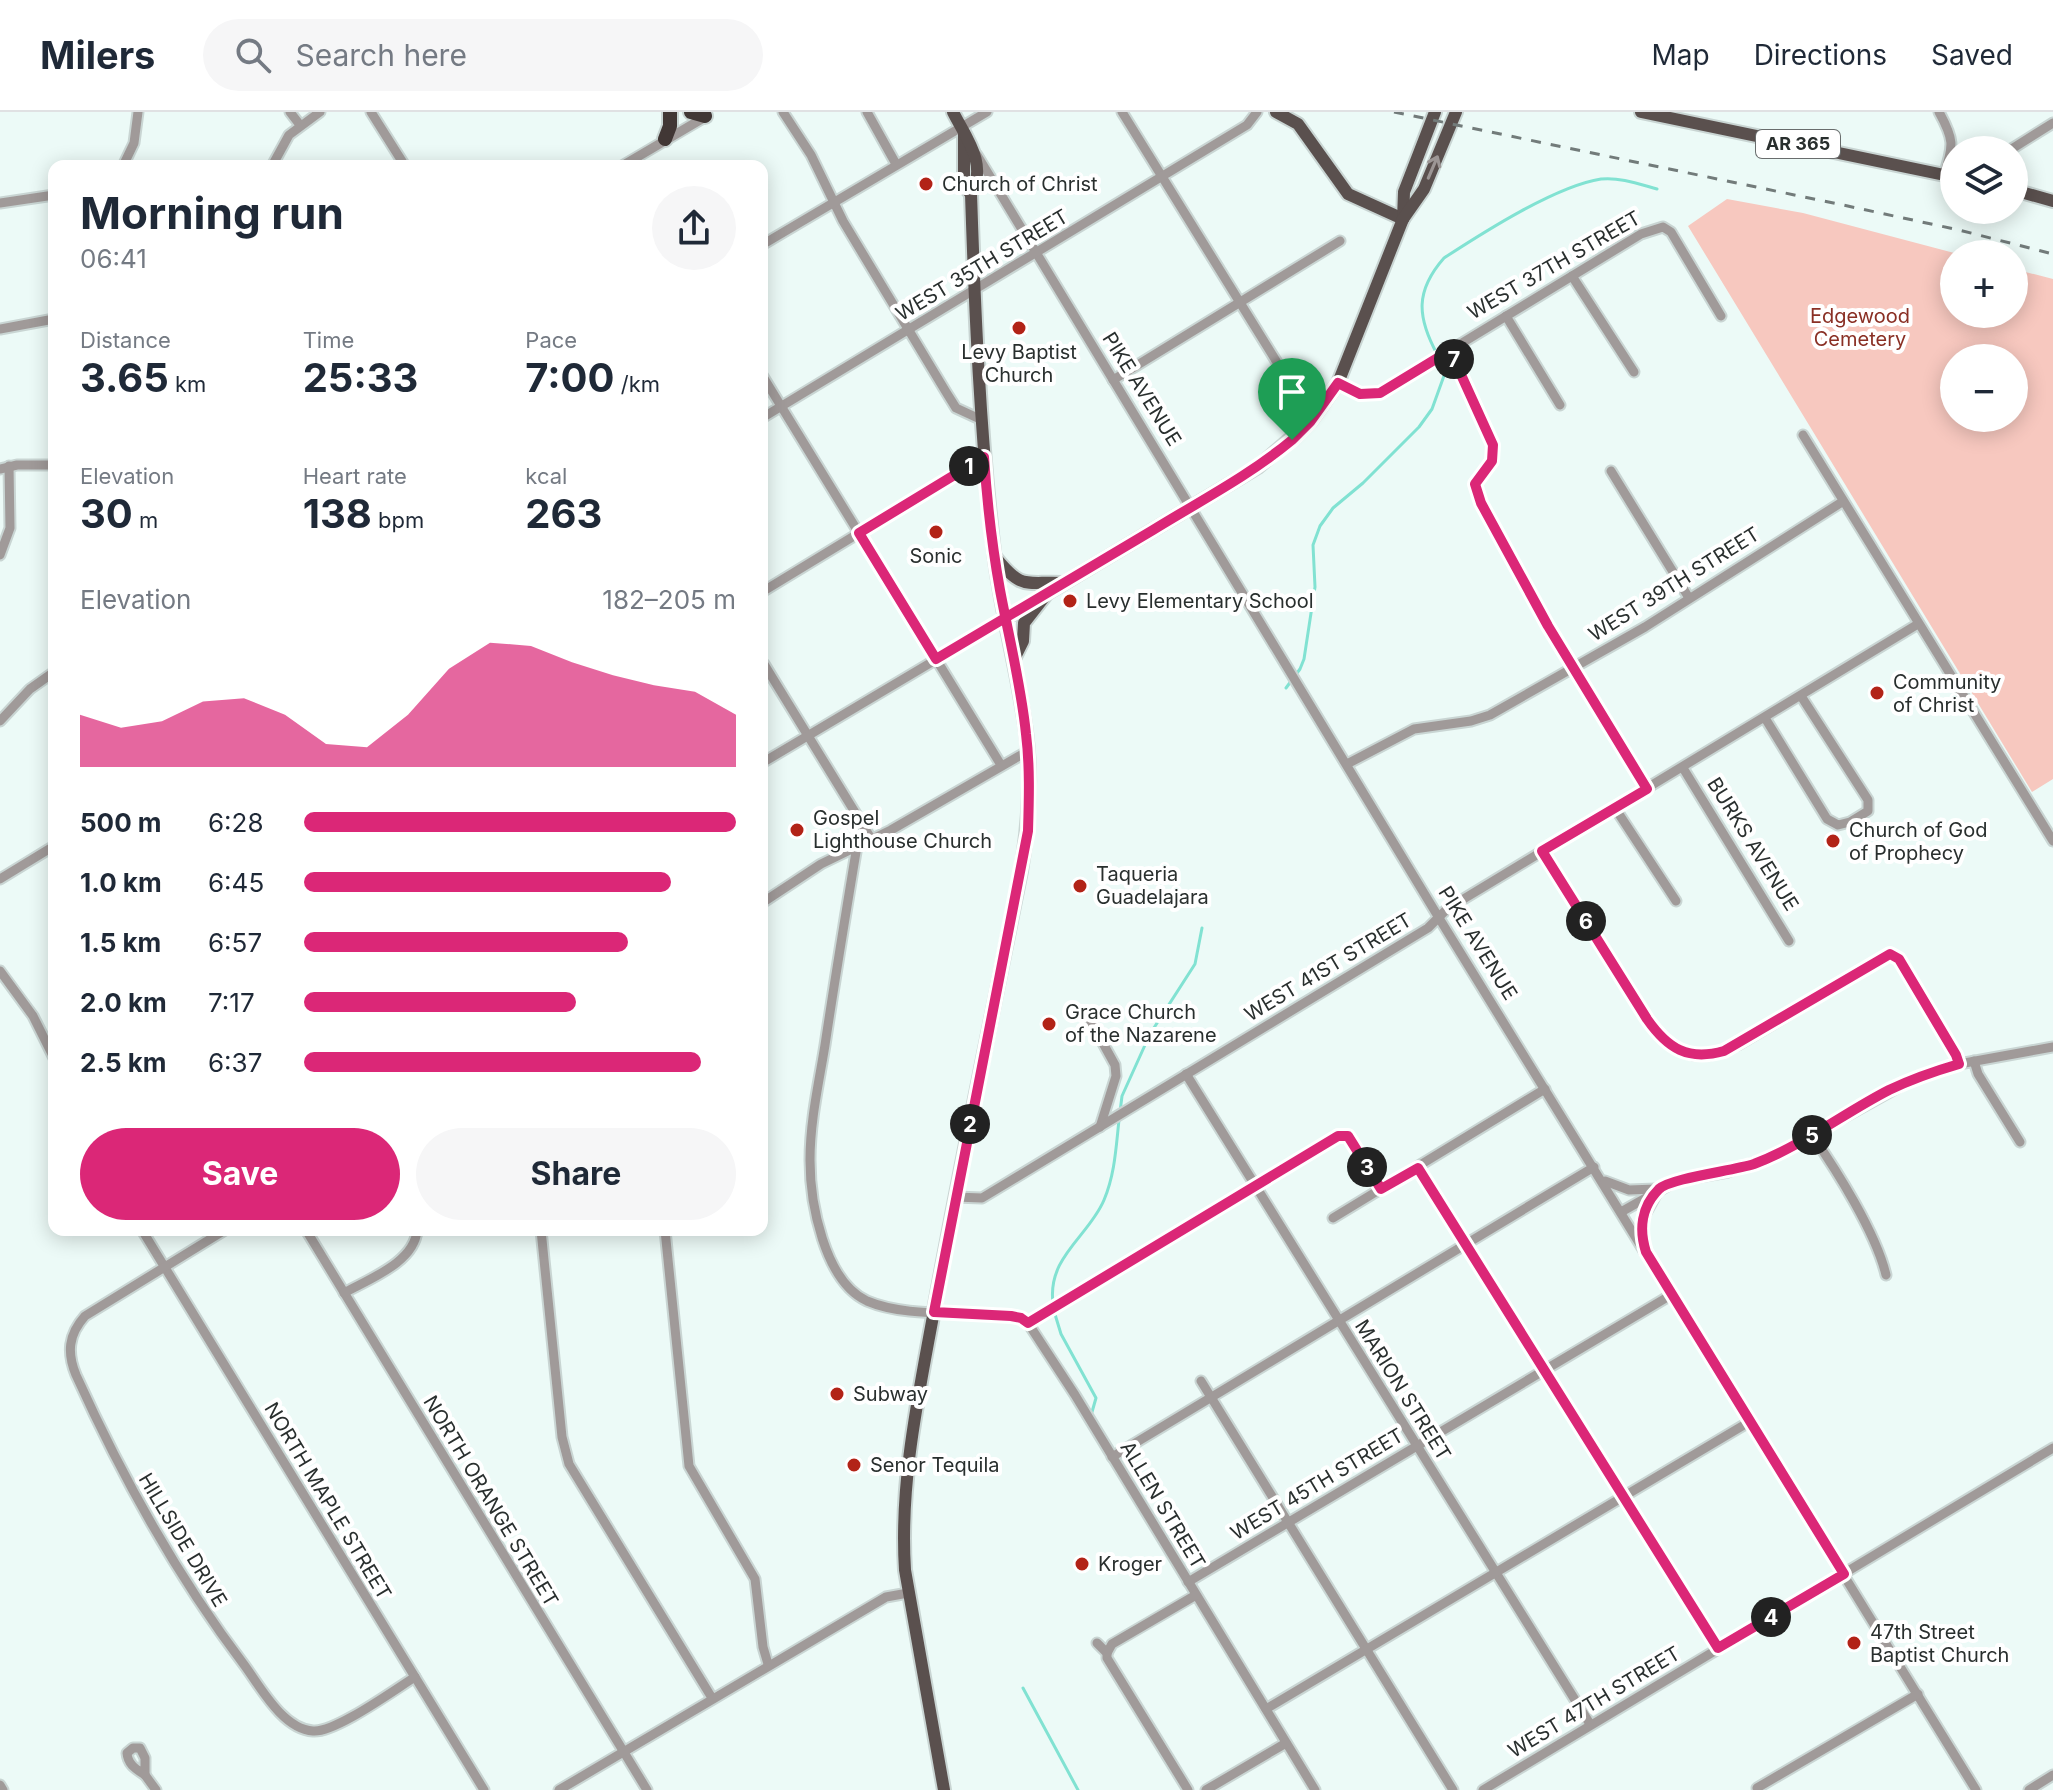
<!DOCTYPE html>
<html lang="en">
<head>
<meta charset="utf-8">
<style>
  :root { --surface:#fff; --page:#f6f6f7; --text:#1f2937; --muted:#747a83; --line:#e0e1e3; --accent:#db2777 }
  body { margin:0; font-family:Inter,sans-serif; background:var(--page); color:var(--text); height:100vh; display:flex; flex-direction:column; font-size:30px; white-space:nowrap }
  * { box-sizing:border-box; margin:0 }
  p { font-size:26px; color:var(--muted) }
  .icon { flex:none; width:44px; height:44px; fill:none; stroke:currentColor; stroke-width:2; stroke-linecap:round; stroke-linejoin:round }
  .map { position:relative; flex:1; overflow:hidden }
  .panel { position:absolute; left:48px; top:48px; width:720px; height:1076px; display:flex; flex-direction:column; background:var(--surface); border-radius:16px; box-shadow:0 4px 20px #0003 }
  .panel>* { flex:none }
  .fabs { position:absolute; left:1940px; top:24px; display:grid; gap:16px }
  .fabs a { display:grid; place-items:center; width:88px; height:88px; border-radius:50%; background:var(--surface); box-shadow:0 4px 20px #0003; font-size:40px }
  .pin { position:absolute; display:grid; place-items:center; width:68px; height:68px; color:#fff; margin:-82px -34px; border-radius:50% 50% 50% 0; rotate:-45deg; box-shadow:0 0 8px #0007 }
  .pin .icon { rotate:45deg }
  .km { position:absolute; width:40px; height:40px; margin:-20px; border-radius:50%; background:#222; color:#fff; font-size:22px; line-height:40px; text-align:center }
  .round { display:grid; place-items:center; flex:none; width:84px; height:84px; border-radius:42px; background:var(--page) }
  .summary { display:flex; align-items:center; justify-content:space-between; height:136px; padding:0 32px }
  h1 { font-size:44px; font-weight:700; line-height:60px }
  .figures { display:grid; grid-template-columns:repeat(3,1fr); gap:12px; height:136px; padding:8px 32px }
  .figures div { display:grid; align-content:center }
  .figures b { font-size:40px; font-weight:700 }
  .figures small { font-size:22px; font-weight:400 }
  .figures p { font-size:22px }
  .chart { height:224px; padding:16px 32px }
  .chart p { display:flex; justify-content:space-between }
  .chart svg { width:100%; height:144px; margin-top:8px; fill:var(--accent); opacity:.7 }
  .cta { display:flex; gap:16px; margin-top:auto; padding:16px 32px }
  .cta a { flex:1; height:92px; border-radius:48px; background:var(--accent); color:#fff; font-size:32px; font-weight:700; line-height:92px; text-align:center }
  .cta a+a { background:var(--page); color:var(--text) }
  ul { padding:0 32px; list-style:none; font-size:26px }
  li { display:grid; grid-template-columns:128px 96px 1fr; align-items:center; height:60px }
  li i { height:20px; border-radius:10px; background:var(--accent) }
  header { display:flex; align-items:center; gap:48px; box-sizing:border-box; height:112px; padding:0 40px; background:var(--surface); border-bottom:2px solid var(--line) }
  header strong { font-size:38px }
  nav { display:flex; gap:44px; margin-inline-start:auto; font-size:28px }
  .search { width:560px; height:72px; background:var(--page); display:flex; align-items:center; gap:20px; box-sizing:border-box; padding:0 28px; border-radius:44px; color:var(--muted); font-size:30px }
  .map>svg:first-child { display:block }
  .green { fill:#f7c8bf; fill-rule:evenodd }
  .lines { fill:none; stroke-linecap:round; stroke-linejoin:round }
  .stream { stroke:#81e2d2; stroke-width:3 }
  .minor-casing { stroke:#c9d5d3; stroke-width:13 }
  .major-casing { stroke:#c9d5d3; stroke-width:16 }
  .highway-casing { stroke:#c9d5d3; stroke-width:18 }
  .minor { stroke:#a09a99; stroke-width:9 }
  .major { stroke:#5a504e; stroke-width:12 }
  .highway { stroke:#413735; stroke-width:14 }
  .rail { stroke:#727b7a; stroke-width:3; stroke-dasharray:10 10; stroke-linecap:butt }
  .oneway { stroke:#9c9695 }
  .route-casing { stroke:#fff; stroke-width:16 }
  .route { stroke:#db2777; stroke-width:10 }
  .poi-dot { fill:#b22317; stroke:#fff; stroke-width:3 }
  .labels { text-anchor:middle; stroke-width:8; stroke-linejoin:round; paint-order:stroke }
  .shield { fill:#fff; stroke:#696d6d; stroke-width:2 }
  .shield-label { font-size:18px; font-weight:bold; fill:#292f2e }
  .poi-label { font-size:20px; fill:#292f2e; stroke:#fff; text-anchor:start }
  .street-label { font-size:20px; fill:#292f2e; stroke:#fff }
  .park-label { font-size:20px; fill:#8a3025; stroke:#fff }
</style>
</head>
<body>
<header>
<strong>Milers</strong>
<div class="search"><svg class="icon" aria-label="search" viewBox="0 0 24 24"><circle cx="10" cy="10" r="6"/><path d="M15 15l6 6"/></svg>Search here</div>
<nav><a>Map</a><a>Directions</a><a>Saved</a></nav>
</header>
<div class="map">
<svg width="2053" height="1678" viewBox="0 0 2053 1678">
  <rect width="100%" height="100%" fill="#ecfaf7"/>
  <path class="green" d="M1727,87L1803,101L1958,142H1954V202H2014V157L2053,167V667L2032,680L1688,114ZM1954,246H2014V306H1954Z"/>
  <g class="lines">
    <g class="stream">
      <path d="M1437,242C1417,205 1415,179 1444,146C1484,120 1556,74 1601,67C1620,65 1639,72 1657,77"/>
      <path d="M1286,576L1300,557L1304,547L1315,475L1313,433L1320,414L1333,396L1363,371L1419,315L1432,297L1445,261L1440,249"/>
      <path d="M1120,1000L1122,984L1150,922L1195,852L1202,816"/>
      <path d="M1053,1191C1047,1145 1089,1124 1104,1088C1115,1062 1116,1035 1119,1008"/>
      <path d="M1054,1199L1061,1222L1096,1286L1092,1300"/>
      <path d="M1023,1576L1078,1678"/>
    </g>
    <g class="minor-casing">
      <g id="minor">
        <path d="M290,0L300,13"/>
        <path d="M371,0L405,54"/>
        <path d="M783,0L811,43L843,109L946,280L956,296L982,308"/>
        <path d="M867,0L896,52"/>
        <path d="M1122,0L1291,273"/>
        <path d="M1939,0C1954,27 1954,33 1944,63"/>
        <path d="M2010,38L2053,11"/>
        <path d="M977,43L1439,806L1976,1678"/>
        <path d="M123,54L134,31L138,0"/>
        <path d="M272,54L289,23L320,0"/>
        <path d="M622,54L705,5"/>
        <path d="M0,91L54,83"/>
        <path d="M762,133L987,0"/>
        <path d="M1572,164L1634,260"/>
        <path d="M1506,204L1560,293"/>
        <path d="M0,217L54,207"/>
        <path d="M1449,239L1493,333L1492,349L1475,372L1481,391L1548,514L1647,677"/>
        <path d="M762,263L1001,653"/>
        <path d="M1113,268L1340,129"/>
        <path d="M1338,271L1360,282L1380,281L1641,122L1663,115L1671,120L1721,204"/>
        <path d="M762,306L1247,13L1257,0"/>
        <path d="M1803,323L2053,729"/>
        <path d="M0,357L17,353H54"/>
        <path d="M1611,359L1689,486"/>
        <path d="M0,443L10,416L9,354"/>
        <path d="M762,480L984,345"/>
        <path d="M764,552L872,728"/>
        <path d="M1765,606L1827,707L1838,713L1850,710L1868,699V688L1801,584"/>
        <path d="M0,609L30,577L54,560"/>
        <path d="M762,651L1006,506"/>
        <path d="M1347,652L1414,617L1471,609L1490,603L1645,515L1842,390"/>
        <path d="M1683,656L1789,829"/>
        <path d="M1615,696L1676,789"/>
        <path d="M857,734C846,800 835,866 825,933C819,970 810,1009 810,1048C810,1090 824,1169 867,1189C895,1201 933,1201 963,1202C983,1204 1012,1198 1028,1211L1075,1283L1315,1678"/>
        <path d="M1542,739L1647,907L1659,923L1680,939L1693,943H1710L1738,933L1890,842L1899,847L1953,937L1959,952"/>
        <path d="M0,767L54,734"/>
        <path d="M762,791L821,752L891,718L1028,639"/>
        <path d="M0,859L33,904L54,946"/>
        <path d="M1088,904L1115,953L1116,964L1100,1015"/>
        <path d="M1974,949L1978,962L2020,1030"/>
        <path d="M1186,962L1590,1612"/>
        <path d="M1812,1023C1837,1059 1876,1121 1886,1163"/>
        <path d="M1418,1056L1718,1536"/>
        <path d="M1605,1069L1629,1078L1656,1077"/>
        <path d="M955,1085L982,1086L1428,816L1447,797L1918,512"/>
        <path d="M1621,1100L1676,1069L1728,1060L1778,1042L1913,967L1959,952L2053,935"/>
        <path d="M1333,1106L1545,977"/>
        <path d="M142,1118L484,1678"/>
        <path d="M225,1118L85,1204C68,1223 67,1241 76,1263C123,1367 176,1463 245,1554C261,1576 283,1617 313,1619C335,1621 394,1578 415,1565"/>
        <path d="M306,1118L647,1678"/>
        <path d="M541,1118L562,1325L569,1352L712,1586"/>
        <path d="M665,1118L689,1354L755,1467L763,1535L768,1552"/>
        <path d="M1643,1132L1642,1108L1658,1079"/>
        <path d="M344,1181C369,1167 415,1150 417,1118"/>
        <path d="M1028,1211L1338,1024H1348L1381,1077"/>
        <path d="M1201,1269L1453,1678"/>
        <path d="M1112,1345L1594,1055"/>
        <path d="M1188,1470L1671,1183"/>
        <path d="M1097,1531L1107,1541V1546L1188,1678"/>
        <path d="M1107,1541L1112,1532L1196,1483"/>
        <path d="M1266,1597L1749,1310"/>
        <path d="M133,1636H140L145,1646V1663C136,1657 128,1653 127,1641Z"/>
        <path d="M145,1663L156,1678"/>
        <path d="M0,1673L3,1678"/>
        <path d="M1757,1676L1918,1582"/>
        <path d="M559,1678L886,1485L908,1481"/>
        <path d="M1206,1678L1286,1631"/>
        <path d="M1483,1678L2053,1336"/>
        <path d="M2029,1678L2053,1663"/>
      </g>
    </g>
    <g class="major-casing">
      <g id="major">
        <path d="M1276,0L1298,12L1348,82L1403,107"/>
        <path d="M1641,0L1954,65"/>
        <path d="M964,21V74L971,82"/>
        <path d="M2014,78L2053,89"/>
        <path d="M1403,107L1404,80L1435,0"/>
        <path d="M996,446C1023,479 1025,469 1063,471"/>
        <path d="M1006,506L1258,355L1310,310L1338,271L1403,107L1424,77L1456,0"/>
        <path d="M1014,547L1023,529L1024,511L1045,484"/>
        <path d="M944,1678L905,1458C899,1365 921,1273 937,1182C963,1040 993,900 1021,759C1029,712 1032,666 1026,620C1018,559 1001,500 994,440C980,322 975,202 971,82C988,52 966,26 953,0"/>
      </g>
    </g>
    <g class="highway-casing">
      <g id="highway">
        <path d="M691,0L705,4"/>
        <path d="M665,27L670,14V0"/>
      </g>
    </g>
    <use href="#minor" class="minor"/>
    <use href="#major" class="major"/>
    <use href="#highway" class="highway"/>
    <path class="rail" d="M1394,0L1843,93L1959,118L2053,142"/>
  </g>
  <defs><path id="oneway-shaft" d="M-6 0H5M1.5-3L5.5 0L1.5 3" fill="none" stroke-width="1.6" stroke-linecap="round" stroke-linejoin="round" transform="scale(2)"/></defs>
  <use class="oneway" href="#oneway-shaft" transform="translate(1433 55) rotate(-67)"/>
  <g class="lines">
    <g class="route-casing">
      <path id="route" d="M1292,328C1250,363 1200,389 1153,418C1080,461 1008,504 936,547L859,421L984,345C987,389 992,434 1000,478C1009,526 1021,573 1026,622C1030,654 1029,687 1028,719L934,1200L1011,1204L1021,1206L1028,1211L1338,1024H1348L1381,1077L1418,1056L1718,1536L1844,1462L1646,1140C1639,1118 1641,1095 1659,1077C1671,1066 1732,1059 1754,1052C1802,1034 1844,1001 1889,978C1912,967 1935,959 1959,952L1956,943L1899,847L1890,842L1724,939C1688,949 1668,937 1647,907L1542,739L1647,677L1548,514L1481,391L1475,372L1492,349L1493,333L1453,245L1449,239L1380,281L1360,282L1338,271L1310,310L1292,328"/>
    </g>
    <use href="#route" class="route"/>
  </g>
  <g class="poi-dot">
    <circle cx="926" cy="72" r="8"/>
    <circle cx="1019" cy="216" r="8"/>
    <circle cx="936" cy="420" r="8"/>
    <circle cx="1070" cy="489" r="8"/>
    <circle cx="1877" cy="581" r="8"/>
    <circle cx="797" cy="718" r="8"/>
    <circle cx="1833" cy="729" r="8"/>
    <circle cx="1080" cy="774" r="8"/>
    <circle cx="1049" cy="912" r="8"/>
    <circle cx="837" cy="1282" r="8"/>
    <circle cx="854" cy="1353" r="8"/>
    <circle cx="1082" cy="1452" r="8"/>
    <circle cx="1854" cy="1531" r="8"/>
  </g>
  <g class="labels">
    <rect class="shield" x="1756" y="18" width="84" height="28" rx="6"/>
    <g class="shield-label">
      <text x="1798" y="38">AR 365</text>
    </g>
    <g class="poi-label">
      <text x="942" y="79">Church of Christ</text>
      <text x="1019" y="247" text-anchor="middle">Levy Baptist<tspan x="1019" dy="23">Church</tspan></text>
      <text x="936" y="451" text-anchor="middle">Sonic</text>
      <text x="1086" y="496">Levy Elementary School</text>
      <text x="1893" y="577">Community<tspan x="1893" dy="23">of Christ</tspan></text>
      <text x="813" y="713">Gospel<tspan x="813" dy="23">Lighthouse Church</tspan></text>
      <text x="1849" y="725">Church of God<tspan x="1849" dy="23">of Prophecy</tspan></text>
      <text x="1096" y="769">Taqueria<tspan x="1096" dy="23">Guadelajara</tspan></text>
      <text x="1065" y="907">Grace Church<tspan x="1065" dy="23">of the Nazarene</tspan></text>
      <text x="853" y="1289">Subway</text>
      <text x="870" y="1360">Senor Tequila</text>
      <text x="1098" y="1459">Kroger</text>
      <text x="1870" y="1527">47th Street<tspan x="1870" dy="23">Baptist Church</tspan></text>
    </g>
    <g class="street-label">
      <text transform="translate(982 153) rotate(-31)" y="7">WEST 35TH STREET</text>
      <text transform="translate(1554 153) rotate(-30)" y="7">WEST 37TH STREET</text>
      <text transform="translate(1142 277) rotate(58)" y="7">PIKE AVENUE</text>
      <text transform="translate(1674 472) rotate(-32)" y="7">WEST 39TH STREET</text>
      <text transform="translate(1753 732) rotate(58)" y="7">BURKS AVENUE</text>
      <text transform="translate(1478 831) rotate(58)" y="7">PIKE AVENUE</text>
      <text transform="translate(1328 855) rotate(-31)" y="7">WEST 41ST STREET</text>
      <text transform="translate(1403 1278) rotate(58)" y="7">MARION STREET</text>
      <text transform="translate(1317 1372) rotate(-31)" y="7">WEST 45TH STREET</text>
      <text transform="translate(328 1389) rotate(59)" y="7">NORTH MAPLE STREET</text>
      <text transform="translate(491 1389) rotate(59)" y="7">NORTH ORANGE STREET</text>
      <text transform="translate(1163 1393) rotate(59)" y="7">ALLEN STREET</text>
      <text transform="translate(183 1428) rotate(59)" y="7">HILLSIDE DRIVE</text>
      <text transform="translate(1594 1590) rotate(-31)" y="7">WEST 47TH STREET</text>
    </g>
    <g class="park-label">
      <text x="1860" y="211">Edgewood<tspan x="1860" dy="23">Cemetery</tspan></text>
    </g>
  </g>
</svg>
<div class="fabs">
<a><svg class="icon" aria-label="layers" viewBox="0 0 24 24"><path d="M12 4l9 5-9 5-9-5zM3 14l9 5 9-5"/></svg></a>
<a>+</a>
<a>−</a>
</div>
<div class="pin" style="left:1292px;top:328px;background:#1e9e55"><svg class="icon" aria-label="arrive" viewBox="0 0 24 24"><path d="M6 21V4h12l-3 4 3 4H6"/></svg></div>
<b class="km" style="left:969px;top:354px">1</b>
<b class="km" style="left:970px;top:1012px">2</b>
<b class="km" style="left:1367px;top:1055px">3</b>
<b class="km" style="left:1771px;top:1505px">4</b>
<b class="km" style="left:1812px;top:1023px">5</b>
<b class="km" style="left:1586px;top:809px">6</b>
<b class="km" style="left:1454px;top:247px">7</b>
<section class="panel">
<div class="summary"><div><h1>Morning run</h1><p>06:41</p></div><a class="round"><svg class="icon" aria-label="share" viewBox="0 0 24 24"><path d="M12 15V3M7 8l5-5 5 5M5 13v7h14v-7"/></svg></a></div>
<div class="figures">
<div><p>Distance</p><b>3.65<small> km</small></b></div>
<div><p>Time</p><b>25:33</b></div>
<div><p>Pace</p><b>7:00<small> /km</small></b></div>
</div>
<div class="figures">
<div><p>Elevation</p><b>30<small> m</small></b></div>
<div><p>Heart rate</p><b>138<small> bpm</small></b></div>
<div><p>kcal</p><b>263</b></div>
</div>
<div class="chart"><p><span>Elevation</span>182–205 m</p>
<svg viewBox="0 0 160 44" preserveAspectRatio="none"><path d="M0 44V28L10 32L20 30L30 24L40 23L50 28L60 37L70 38L80 28L90 14L100 6L110 7L120 12L130 16L140 19L150 21L160 28V44z"/></svg>
</div>
<ul>
<li><b>500 m</b>6:28<i style="width:100%"></i></li>
<li><b>1.0 km</b>6:45<i style="width:85%"></i></li>
<li><b>1.5 km</b>6:57<i style="width:75%"></i></li>
<li><b>2.0 km</b>7:17<i style="width:63%"></i></li>
<li><b>2.5 km</b>6:37<i style="width:92%"></i></li>
</ul>
<div class="cta"><a>Save</a><a>Share</a></div>
</section>
</div>
</body>
</html>
